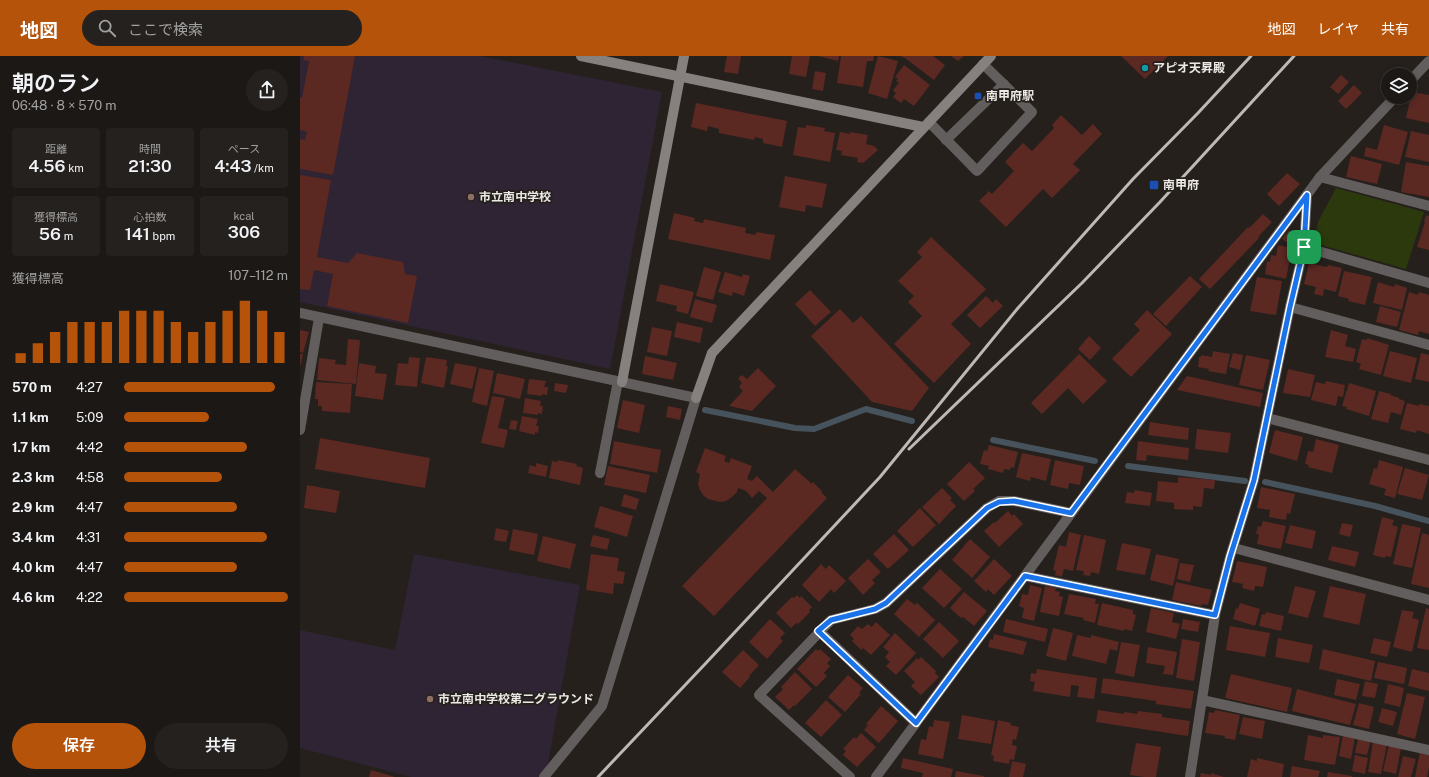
<!DOCTYPE html>
<html lang="ja">
<head>
<meta charset="utf-8">
<style>
  :root { --surface:#1c1815; --page:#25211e; --text:#f1f3f6; --muted:#a0a0a0; --line:#3a3734; --accent:#b45309 }
  body { margin:0; font-family:"Public Sans","Noto Sans JP",sans-serif; background:var(--page); color:var(--text); height:100vh; display:flex; flex-direction:column; font-size:15px; white-space:nowrap }
  * { box-sizing:border-box; margin:0 }
  p { font-size:13px; color:var(--muted) }
  .icon { flex:none; width:22px; height:22px; fill:none; stroke:currentColor; stroke-width:2; stroke-linecap:round; stroke-linejoin:round }
  .map { position:relative; flex:1; overflow:hidden }
  .sheet { display:flex; flex-direction:column; background:var(--surface); width:300px }
  .sheet>* { flex:none }
  .fabs { position:absolute; left:1081px; top:12px; display:grid; gap:8px }
  .fabs a { display:grid; place-items:center; width:36px; height:36px; border-radius:50%; background:var(--surface); box-shadow:0 2px 6px #0003,0 0 0 1px var(--line); font-size:20px }
  .pin { position:absolute; display:grid; place-items:center; width:34px; height:34px; color:#fff; margin:-17px; border-radius:8px; box-shadow:0 2px 6px #0006 }
  .round { display:grid; place-items:center; flex:none; width:42px; height:42px; border-radius:21px; background:var(--page) }
  .summary { display:flex; align-items:center; justify-content:space-between; height:68px; padding:0 12px }
  h1 { font-size:22px; font-weight:600; line-height:30px }
  .figures { display:grid; grid-template-columns:repeat(3,1fr); gap:6px; height:68px; padding:4px 12px }
  .figures div { display:grid; align-content:center; border-radius:4px; background:var(--page); text-align:center }
  .figures b { font-size:17px; font-weight:600 }
  .figures small { font-size:11px; font-weight:400 }
  .figures p { font-size:11px }
  .chart { height:112px; padding:8px 12px }
  .chart p { display:flex; justify-content:space-between }
  .chart svg { width:100%; height:72px; margin-top:4px; stroke:var(--accent); stroke-width:6 }
  .button { display:flex; gap:8px; margin-top:auto; padding:8px 12px }
  .button a { flex:1; height:46px; border-radius:24px; background:var(--accent); color:#fff; font-size:16px; font-weight:600; line-height:46px; text-align:center }
  .button a+a { background:var(--page); color:var(--text) }
  ul { padding:0 12px; list-style:none; font-size:13px }
  li { display:grid; grid-template-columns:64px 48px 1fr; align-items:center; height:30px }
  li i { height:10px; border-radius:5px; background:var(--accent) }
  header { display:flex; align-items:center; gap:24px; box-sizing:border-box; height:56px; padding:0 20px; background:var(--accent); color:#fff }
  header strong { font-size:19px }
  nav { display:flex; gap:22px; margin-inline-start:auto; font-size:14px }
  .search { width:280px; height:36px; background:var(--page); display:flex; align-items:center; gap:10px; box-sizing:border-box; padding:0 14px; border-radius:22px; color:var(--muted); font-size:15px }
  main { display:flex; flex:1; min-height:0 }
  .map>svg:first-child { display:block }
  .education { fill:#2e2433 }
  .green { fill:#2c390d }
  .lines { fill:none; stroke-linecap:round; stroke-linejoin:round }
  .stream { stroke:#46535d; stroke-width:6 }
  .building { fill:#5b2822 }
  .lane { stroke:#625e5d; stroke-width:10 }
  .street { stroke:#625e5d; stroke-width:10 }
  .secondary { stroke:#86817f; stroke-width:10 }
  .rail { stroke:#bcb9b6; stroke-width:3 }
  .route-casing { stroke:#fff; stroke-width:8 }
  .route { stroke:#1a73e8; stroke-width:5 }
  .culture-dot { fill:#0f9aa8; stroke:#25201c; stroke-width:1.5 }
  .transit-dot { fill:#1a4fb4; stroke:#25201c; stroke-width:1.5 }
  .education-dot { fill:#8d6e63; stroke:#25201c; stroke-width:1.5 }
  .labels { text-anchor:middle; stroke-width:3.5; stroke-linejoin:round; paint-order:stroke }
  .poi-label { font-size:12px; font-weight:bold; fill:#ebe8e5; stroke:#25201c; text-anchor:start }
</style>
</head>
<body>
<header>
<strong>地図</strong>
<div class="search"><svg class="icon" aria-label="search" viewBox="0 0 24 24"><circle cx="10" cy="10" r="6"/><path d="M15 15l6 6"/></svg>ここで検索</div>
<nav><a>地図</a><a>レイヤ</a><a>共有</a></nav>
</header>
<main>
<section class="sheet">
<div class="summary"><div><h1>朝のラン</h1><p>06:48 · 8 × 570 m</p></div><a class="round"><svg class="icon" aria-label="share" viewBox="0 0 24 24"><path d="M12 15V3M7 8l5-5 5 5M5 13v7h14v-7"/></svg></a></div>
<div class="figures">
<div><p>距離</p><b>4.56<small> km</small></b></div>
<div><p>時間</p><b>21:30</b></div>
<div><p>ペース</p><b>4:43<small> /km</small></b></div>
</div>
<div class="figures">
<div><p>獲得標高</p><b>56<small> m</small></b></div>
<div><p>心拍数</p><b>141<small> bpm</small></b></div>
<div><p>kcal</p><b>306</b></div>
</div>
<div class="chart"><p><span>獲得標高</span>107–112 m</p>
<svg viewBox="0 0 160 44" preserveAspectRatio="none"><path d="M5 44V38M15 44V32M25 44V25M35 44V19M45 44V19M55 44V19M65 44V12M75 44V12M85 44V12M95 44V19M105 44V25M115 44V19M125 44V12M135 44V6M145 44V12M155 44V25"/></svg>
</div>
<ul>
<li><b>570 m</b>4:27<i style="width:92%"></i></li>
<li><b>1.1 km</b>5:09<i style="width:52%"></i></li>
<li><b>1.7 km</b>4:42<i style="width:75%"></i></li>
<li><b>2.3 km</b>4:58<i style="width:60%"></i></li>
<li><b>2.9 km</b>4:47<i style="width:69%"></i></li>
<li><b>3.4 km</b>4:31<i style="width:87%"></i></li>
<li><b>4.0 km</b>4:47<i style="width:69%"></i></li>
<li><b>4.6 km</b>4:22<i style="width:100%"></i></li>
</ul>
<div class="button"><a>保存</a><a>共有</a></div>
</section>
<div class="map">
<svg width="1129" height="721" viewBox="0 0 1129 721">
  <rect width="100%" height="100%" fill="#25201c"/>
  <g class="education">
    <path d="M0,0H180L362,36L310,313L0,246Z"/>
    <path d="M114,498L280,529L246,719L244,721H111L0,692V574L95,594Z"/>
  </g>
  <path class="green" d="M1036,132L1124,156L1106,213L1014,187L1018,166Z"/>
  <g class="lines">
    <g class="stream">
      <path d="M405,354L495,372L514,373L566,353L612,365"/>
      <path d="M693,384L795,405"/>
      <path d="M828,410L945,425"/>
      <path d="M965,426L1075,450L1129,465"/>
    </g>
  </g>
  <g class="building">
    <path d="M4,0H55L33,119L0,113V83L5,84L7,76L0,74V41L2,42L9,5L3,4Z"/>
    <path d="M427,0H441L438,18L424,16Z"/>
    <path d="M492,0H510L506,21L489,18Z"/>
    <path d="M518,0H539L538,5Z"/>
    <path d="M541,0H574L573,5H567L563,31L537,27Z"/>
    <path d="M578,0L598,5L587,43L568,37Z"/>
    <path d="M600,0H633L645,9L634,24L605,2Z"/>
    <path d="M651,0H664L658,5Z"/>
    <path d="M821,0H868L845,23Z"/>
    <path d="M604,9L630,29L614,50L604,43L601,47L593,41L596,37L593,34L599,27L596,25L598,23L595,21Z"/>
    <path d="M515,15L526,17L523,35L512,33Z"/>
    <path d="M1041,19L1049,26L1038,38L1030,31Z"/>
    <path d="M1054,29L1062,37L1046,53L1038,45Z"/>
    <path d="M1112,36L1129,39V67L1106,62Z"/>
    <path d="M396,47L487,65L482,91L463,87V83L455,81L454,84L419,77V73L408,70L407,75L391,71Z"/>
    <path d="M761,59L782,79L793,68L802,78L773,108L780,114L752,142L743,133L706,171L679,145L689,135L692,138L714,115L705,106L714,96L723,87L732,95L754,72L752,69Z"/>
    <path d="M506,69L525,72L524,75L535,77L530,106L493,99L498,71L506,72Z"/>
    <path d="M1084,69L1108,76L1099,109L1064,100L1066,91L1077,94Z"/>
    <path d="M1111,75L1129,79V106L1105,101Z"/>
    <path d="M540,76L550,78V76L568,79L566,88L574,90L578,94L563,107L557,106L558,102L541,99L542,95L536,94Z"/>
    <path d="M1051,100L1082,108L1077,128L1046,121Z"/>
    <path d="M1106,106L1129,110V141L1101,136Z"/>
    <path d="M987,117L1000,128L979,150L967,138Z"/>
    <path d="M0,119L31,124L17,201L48,207L57,197L103,206L105,218L117,220L108,267L27,250L33,218L14,214L10,234L0,233Z"/>
    <path d="M485,120L527,128L522,152L506,149L505,156L479,151Z"/>
    <path d="M374,157L395,162L394,165L403,167L404,163L446,172L445,177L456,179V176L475,179L470,204L368,183Z"/>
    <path d="M963,158L972,166L958,181L959,182L910,233L899,223L948,171L949,172Z"/>
    <path d="M1126,159L1129,160V194L1117,191L1125,166H1124Z"/>
    <path d="M989,174L995,178L989,188L982,183Z"/>
    <path d="M631,181L686,233L651,268L671,288L634,327L594,288L622,260L608,246L614,240L598,225L622,201L617,196Z"/>
    <path d="M978,189L992,192L986,223L965,218L967,205L970,206L971,199L976,200Z"/>
    <path d="M1009,207L1027,211L1028,209L1042,212L1036,236L1024,233L1023,240L1014,238L1016,231L1004,228Z"/>
    <path d="M404,211L421,216L413,244L396,240Z"/>
    <path d="M1044,215L1072,221L1065,249L1048,245L1049,243L1038,240Z"/>
    <path d="M425,216L442,221L443,218L450,220L444,240L433,236L432,240L418,236Z"/>
    <path d="M890,220L902,231L866,270L853,258Z"/>
    <path d="M957,221L982,225L976,259L950,255Z"/>
    <path d="M1078,226L1094,231L1095,228L1107,232L1102,254L1073,247Z"/>
    <path d="M360,228L394,236L388,258L376,255L377,250L356,245Z"/>
    <path d="M510,234L531,256L515,270L495,248Z"/>
    <path d="M1109,236L1118,239L1119,236L1129,239V278L1119,275L1118,279L1099,274Z"/>
    <path d="M686,240L693,247L696,243L703,250L680,272L667,259Z"/>
    <path d="M395,243L417,249L412,267L390,261Z"/>
    <path d="M1080,250L1101,256L1097,271L1076,266Z"/>
    <path d="M540,253L553,267L561,260L629,332L612,355L572,346L511,280Z"/>
    <path d="M847,254L872,278L831,321L812,303L840,274L834,268Z"/>
    <path d="M377,266L403,272L400,287L374,281Z"/>
    <path d="M352,271L372,275L367,300L347,296Z"/>
    <path d="M0,274L9,276L3,297L0,296Z"/>
    <path d="M1031,274L1048,279L1045,290L1056,293L1053,306L1025,301Z"/>
    <path d="M789,280L801,292L790,304L778,293Z"/>
    <path d="M1067,282L1089,289L1081,319L1059,313L1061,308L1056,306L1062,283L1067,284Z"/>
    <path d="M48,283L60,284L56,328L17,324L19,302L36,304L35,308L46,309Z"/>
    <path d="M913,295L930,298L926,318L908,315L909,313L898,311L899,301H901V299L912,301Z"/>
    <path d="M1090,295L1117,302L1111,327L1083,320Z"/>
    <path d="M933,297L943,299L940,314L929,311Z"/>
    <path d="M1121,297L1129,299V326L1115,323Z"/>
    <path d="M0,298H3L1,308H0Z"/>
    <path d="M779,298L807,325L783,348L768,332L742,358L731,347Z"/>
    <path d="M946,299L970,304L963,334L939,329Z"/>
    <path d="M345,300L377,307L373,324L342,318Z"/>
    <path d="M109,301L120,302L117,331L95,329L98,307L108,308Z"/>
    <path d="M126,301L147,304L146,310H148L144,332L121,327Z"/>
    <path d="M59,307L76,310L75,317L87,318L83,344L55,340Z"/>
    <path d="M155,307L177,311L172,333L150,328Z"/>
    <path d="M179,312L194,315L187,350L172,346Z"/>
    <path d="M458,312L476,330L452,355L429,350L443,335L439,331L442,327L438,322L442,319L447,323Z"/>
    <path d="M988,313L1015,319L1010,341L983,337Z"/>
    <path d="M197,317L225,323L220,343L193,337Z"/>
    <path d="M887,320L963,337L960,351L877,334Z"/>
    <path d="M229,323L246,325L244,331H248L247,339L242,338V340L227,338Z"/>
    <path d="M1026,325L1045,329L1043,341L1038,340L1036,350L1011,344L1016,326L1025,328Z"/>
    <path d="M16,326L52,328L50,357L22,355V350H18V343H15Z"/>
    <path d="M255,327L268,329L266,337L254,335Z"/>
    <path d="M1049,327L1076,335L1069,360L1046,353L1047,351L1042,350Z"/>
    <path d="M1079,335L1091,338L1090,339L1099,342V343L1105,345L1101,359L1091,356L1088,367L1071,363Z"/>
    <path d="M192,340L205,342L198,372L208,374L204,392L181,387Z"/>
    <path d="M225,342L241,345L240,350H243L242,358L238,357V359L223,357Z"/>
    <path d="M323,344L345,349L339,377L317,372Z"/>
    <path d="M1107,347L1119,350V348L1129,350V378L1117,374L1116,377L1100,373Z"/>
    <path d="M368,350L382,353L380,364L366,361Z"/>
    <path d="M222,360L238,363L236,370H239L238,377L235,376V379L219,375Z"/>
    <path d="M211,364L218,365L216,374L209,373Z"/>
    <path d="M850,366L889,372L888,384L848,379Z"/>
    <path d="M897,373L931,377L928,397L895,393Z"/>
    <path d="M975,374L1003,381L997,405L969,397Z"/>
    <path d="M20,382L130,402L125,432L15,413Z"/>
    <path d="M1016,383L1039,389L1032,417L1008,411L1009,409L1005,408L1008,395L1013,396Z"/>
    <path d="M314,385L361,394L357,417L310,408Z"/>
    <path d="M838,385L889,392L888,404L847,399L846,405L836,404Z"/>
    <path d="M689,389L718,396L714,412L711,411L710,414L704,413L703,417L688,413L689,410L680,408L684,394L687,395Z"/>
    <path d="M405,392L426,400L424,405L429,407L431,402L452,410L447,423L452,425L457,420L473,436L495,413L512,428L513,426L522,435L521,436L527,442L414,560L382,530L467,442L459,435L452,442L446,435L438,432L437,436L432,441L426,445L420,446L408,443L403,439L400,434L398,428L400,418L396,416Z"/>
    <path d="M722,397L751,403L746,425L731,421L730,425L716,421Z"/>
    <path d="M258,404L277,408L276,410L283,412L280,429L249,422L252,405L258,406Z"/>
    <path d="M755,404L784,410L780,429L769,427L768,433L750,429Z"/>
    <path d="M1079,404L1103,411L1095,442L1084,439L1086,433L1069,428L1074,412L1077,413Z"/>
    <path d="M669,406L685,422L673,433L675,435L664,445L647,428Z"/>
    <path d="M236,407L248,410L246,421L228,417L230,409L236,411Z"/>
    <path d="M308,410L350,419L346,437L304,429Z"/>
    <path d="M1105,412L1129,419L1122,444L1097,438Z"/>
    <path d="M878,421L915,424L914,433L904,432L902,451L893,450V454L874,453V447L856,445L858,425L878,427Z"/>
    <path d="M7,429L40,435L36,457L4,452Z"/>
    <path d="M961,431L995,438L990,458L987,457L986,464L969,461L970,454L957,452Z"/>
    <path d="M642,432L652,442L650,444L656,450L639,468L622,451Z"/>
    <path d="M835,434L852,437L850,450L825,447L827,436L834,437Z"/>
    <path d="M324,438L339,443L336,454L321,450Z"/>
    <path d="M300,450L333,460L327,481L294,471Z"/>
    <path d="M620,452L636,469L613,491L597,475Z"/>
    <path d="M708,455L712,460L714,458L723,468L699,491L684,475L694,466L695,467Z"/>
    <path d="M1082,461L1094,464L1092,469L1098,471L1091,501L1085,500V502L1073,499Z"/>
    <path d="M963,465L986,470L981,493L957,488L959,478H956L958,470L961,471Z"/>
    <path d="M1042,467L1053,469L1050,481L1039,478Z"/>
    <path d="M1102,468L1121,472L1112,512L1093,508Z"/>
    <path d="M990,469L1016,475L1012,493L985,487Z"/>
    <path d="M196,472L209,475L206,486L194,484Z"/>
    <path d="M213,473L238,478L234,499L209,494Z"/>
    <path d="M769,476L781,479L773,515L764,513L762,521L755,519L756,515L753,514L759,489L766,491Z"/>
    <path d="M1122,477L1129,479V532L1111,528Z"/>
    <path d="M594,478L609,494L588,513L573,498Z"/>
    <path d="M293,479L310,483L307,494L290,490Z"/>
    <path d="M784,479L806,484L799,518L791,516L790,520L783,519L784,515L776,514Z"/>
    <path d="M243,480L276,488L270,513L237,505Z"/>
    <path d="M670,483L690,501L672,522L652,504Z"/>
    <path d="M822,487L851,493L845,519L816,514Z"/>
    <path d="M1032,490L1059,496L1055,511L1028,504Z"/>
    <path d="M291,498L319,502L317,515L325,516L323,528L314,527L313,538L286,534Z"/>
    <path d="M856,498L879,503L873,530L850,524Z"/>
    <path d="M568,503L581,516L572,524L575,527L563,539L548,522Z"/>
    <path d="M694,503L712,520L694,539L688,533L686,536L674,525Z"/>
    <path d="M937,505L967,511L963,531L955,530L954,535L942,532L943,528L932,526Z"/>
    <path d="M880,507L894,509L890,526L877,523Z"/>
    <path d="M521,508L526,513L529,509L546,525L534,537L531,533L519,546L502,529Z"/>
    <path d="M640,513L662,533L644,552L622,532Z"/>
    <path d="M876,526L912,534L908,549L902,548V550L872,544Z"/>
    <path d="M730,529L742,532L734,565L722,562L724,552L719,550L722,538L728,539Z"/>
    <path d="M745,530L756,532L755,535L760,536L759,540L763,541L759,560L740,556Z"/>
    <path d="M995,530L1016,535L1008,562L988,557Z"/>
    <path d="M1030,530L1066,538L1059,569L1023,561Z"/>
    <path d="M664,536L687,555L674,570L663,561L661,562L650,552Z"/>
    <path d="M769,538L796,543L795,548H799L795,567L783,564L784,562L764,558Z"/>
    <path d="M497,539L500,542L501,540L512,551L509,554L510,556L498,568L496,567L491,572L476,557L492,541L494,542Z"/>
    <path d="M607,543L615,549L617,547L635,564L619,581L594,558Z"/>
    <path d="M802,547L833,554V558L836,559L832,575L824,573V575L797,569Z"/>
    <path d="M940,547L960,553L955,570L933,563L936,552L938,553Z"/>
    <path d="M851,552L874,557L872,566L880,568L876,583L846,576Z"/>
    <path d="M1126,552L1129,553V594L1117,592Z"/>
    <path d="M1102,554L1114,556L1112,562L1119,564L1112,596L1093,591Z"/>
    <path d="M966,556L984,560L981,575L959,570L962,558L965,559Z"/>
    <path d="M470,563L485,577L480,582L483,585L467,603L449,586Z"/>
    <path d="M706,563L748,573L745,586L703,576Z"/>
    <path d="M883,563L900,566L898,576L881,573Z"/>
    <path d="M576,566L590,579L571,599L563,592L561,594L552,585L554,583L550,579L558,570L562,573L568,568L572,571Z"/>
    <path d="M639,566L659,585L643,602L623,583Z"/>
    <path d="M930,570L970,577L965,601L926,594Z"/>
    <path d="M753,572L773,577L766,605L746,600Z"/>
    <path d="M595,577L616,597L596,619L586,610L590,606L585,601L589,596L583,591Z"/>
    <path d="M694,578L727,586L723,599L688,591L690,583L693,584Z"/>
    <path d="M777,579L791,582V579L819,586L817,595L810,593L806,608L772,600Z"/>
    <path d="M978,582L1013,589L1009,607L975,601Z"/>
    <path d="M1074,582L1091,586L1087,601L1070,597Z"/>
    <path d="M882,583L900,586L894,625L876,622Z"/>
    <path d="M821,586L840,589L834,621L815,617Z"/>
    <path d="M848,591L877,596L873,619L863,618L865,610L846,607Z"/>
    <path d="M516,593L518,595L520,593L531,603L527,607L530,610L524,617L527,620L516,631L497,613Z"/>
    <path d="M1023,593L1075,605L1071,625L1019,613Z"/>
    <path d="M443,594L459,609L449,620L450,621L440,632L422,616Z"/>
    <path d="M621,601L636,615L635,617L639,621L621,639L611,630L615,626L604,615L617,602L618,604Z"/>
    <path d="M1078,606L1107,612L1104,628L1074,622Z"/>
    <path d="M737,613L797,622L794,643L777,641L779,630L771,629L770,641L733,635L735,626L730,625L731,617L736,618Z"/>
    <path d="M1112,613L1129,617V635L1108,630Z"/>
    <path d="M495,616L512,633L495,650L494,649L489,654L475,641L483,633L481,631Z"/>
    <path d="M931,618L992,632L987,656L925,642Z"/>
    <path d="M548,619L563,632L559,637L561,638L545,656L528,641Z"/>
    <path d="M803,622L894,635L891,653L856,648V645L801,637Z"/>
    <path d="M1037,623L1060,628L1056,644L1034,639Z"/>
    <path d="M1065,625L1078,628L1075,642L1062,640Z"/>
    <path d="M1088,628L1104,632L1100,651L1084,647Z"/>
    <path d="M997,633L1056,648L1050,669L992,655Z"/>
    <path d="M1107,637L1125,641L1115,683L1097,678Z"/>
    <path d="M526,644L542,659L521,681L505,667Z"/>
    <path d="M1059,647L1074,651L1069,673L1053,669Z"/>
    <path d="M581,650L598,665L579,687L564,674L568,669L566,668Z"/>
    <path d="M1082,652L1097,656L1093,670L1078,666Z"/>
    <path d="M798,654L824,658V656L837,658L838,655L862,658V661L890,665L888,680L796,666Z"/>
    <path d="M915,654L940,659L935,684L924,682L925,680L905,677L909,656L914,657Z"/>
    <path d="M662,659L695,665L691,688L658,683Z"/>
    <path d="M943,661L965,665L962,683L939,678Z"/>
    <path d="M634,664L650,666L643,703L618,698L621,683L626,684L629,670L633,671Z"/>
    <path d="M698,664L711,667L710,669L719,671L716,684L713,683L712,689L717,690L714,704L710,703L709,708L693,705L694,700L691,699Z"/>
    <path d="M561,677L576,691L557,711L543,699L546,695L543,693L554,681L556,683Z"/>
    <path d="M1008,679L1023,682V679L1040,681L1035,709L1004,704Z"/>
    <path d="M1043,679L1055,681L1051,703L1039,700Z"/>
    <path d="M1058,682L1071,684L1067,699L1055,697Z"/>
    <path d="M1073,686L1087,688L1081,718L1068,716Z"/>
    <path d="M836,687L861,691L856,721H844L830,719Z"/>
    <path d="M1089,689L1101,692L1096,718L1083,715Z"/>
    <path d="M1120,696L1129,697V711L1127,721H1115Z"/>
    <path d="M1055,699L1068,702L1065,718L1052,715Z"/>
    <path d="M1103,700L1116,703L1111,721H1098Z"/>
    <path d="M603,702L653,713L651,721H622L623,717L601,712Z"/>
    <path d="M957,702L984,708L982,721H947L951,703L957,705Z"/>
    <path d="M712,705L726,708L723,721H709Z"/>
    <path d="M992,710L1020,715L1018,721H990Z"/>
    <path d="M71,714L95,721H69Z"/>
    <path d="M656,715L684,720V721H655Z"/>
    <path d="M1028,716L1052,720V721H1027Z"/>
    <path d="M901,717L911,719V717L924,721H900Z"/>
  </g>
  <g class="lines">
    <g class="lane">
      <path d="M629,66L677,115L732,56L683,8"/>
      <path d="M646,84L704,28"/>
      <path d="M1020,121L1129,150"/>
      <path d="M300,417L318,325"/>
      <path d="M725,520L915,559"/>
      <path d="M902,644L1129,694"/>
    </g>
    <g class="street">
      <path d="M1110,25L1129,5"/>
      <path d="M1004,191L1129,227"/>
      <path d="M990,251L1129,289"/>
      <path d="M0,257L396,342L302,650L244,721"/>
      <path d="M967,362L1129,404"/>
      <path d="M0,374L19,262"/>
      <path d="M934,492L1129,544"/>
      <path d="M519,575L616,667"/>
      <path d="M550,721L459,639L531,564L575,553L586,547L687,452L699,445H714L771,457"/>
      <path d="M576,721L1020,121L1095,41"/>
      <path d="M890,721L915,559L930,501L954,424L990,251L1004,191L1007,139"/>
    </g>
    <g class="secondary">
      <path d="M281,0L623,71"/>
      <path d="M322,326L384,0"/>
      <path d="M396,342L412,297L691,0"/>
    </g>
    <g class="rail">
      <path d="M609,393L782,227L860,146L994,0"/>
      <path d="M298,721L406,607L580,421L718,252L833,123L898,57L951,0"/>
    </g>
  </g>
  <g class="lines">
    <g class="route-casing">
      <path id="route" d="M1007,139L1004,191L990,251L954,424L930,501L915,559L725,520L616,667L518,575L531,564L575,553L586,547L687,452L699,446L714,445L771,457Z"/>
    </g>
    <use href="#route" class="route"/>
  </g>
  <circle class="culture-dot" cx="845" cy="12" r="4"/>
  <g class="transit-dot">
    <rect x="674" y="36" width="8" height="8" rx="2"/>
    <rect x="849" y="124" width="10" height="10" rx="2"/>
  </g>
  <g class="education-dot">
    <circle cx="171" cy="141" r="4"/>
    <circle cx="130" cy="643" r="4"/>
  </g>
  <g class="labels">
    <g class="poi-label">
      <text x="853" y="16">アピオ天昇殿</text>
      <text x="686" y="44">南甲府駅</text>
      <text x="863" y="133">南甲府</text>
      <text x="179" y="145">市立南中学校</text>
      <text x="138" y="647">市立南中学校第二グラウンド</text>
    </g>
  </g>
</svg>
<div class="fabs">
<a><svg class="icon" aria-label="layers" viewBox="0 0 24 24"><path d="M12 4l9 5-9 5-9-5zM3 14l9 5 9-5"/></svg></a>
</div>
<div class="pin" style="left:1004px;top:191px;background:#1e9e55"><svg class="icon" aria-label="arrive" viewBox="0 0 24 24"><path d="M6 21V4h12l-3 4 3 4H6"/></svg></div>
</div>
</main>
</body>
</html>
